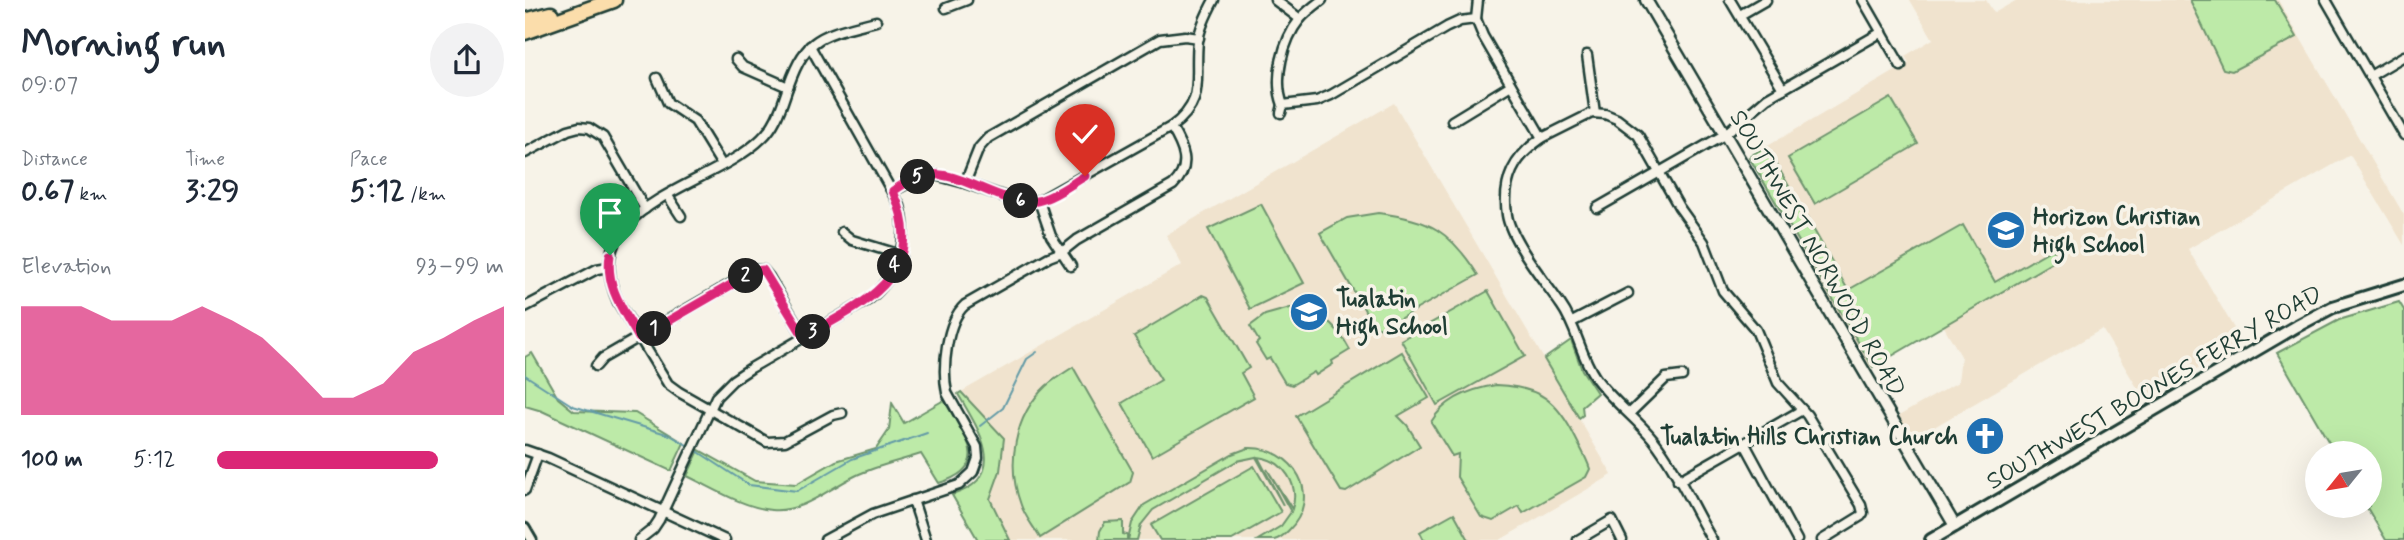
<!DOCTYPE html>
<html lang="en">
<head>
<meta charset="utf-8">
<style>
  :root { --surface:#fff; --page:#f2f2f3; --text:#1f2937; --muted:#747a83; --accent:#db2777 }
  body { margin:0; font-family:Mynerve,sans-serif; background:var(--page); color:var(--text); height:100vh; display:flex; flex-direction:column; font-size:26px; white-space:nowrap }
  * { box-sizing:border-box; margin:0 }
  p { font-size:23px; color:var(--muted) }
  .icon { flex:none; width:38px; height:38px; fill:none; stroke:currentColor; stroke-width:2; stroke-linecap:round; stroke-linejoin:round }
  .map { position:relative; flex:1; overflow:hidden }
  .side { display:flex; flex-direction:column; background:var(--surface); width:525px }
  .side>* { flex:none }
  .needle { width:46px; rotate:240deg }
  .tools { position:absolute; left:1780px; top:441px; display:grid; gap:14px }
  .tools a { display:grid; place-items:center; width:77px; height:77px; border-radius:50%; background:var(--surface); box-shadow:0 7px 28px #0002; font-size:35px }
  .pin { position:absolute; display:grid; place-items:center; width:60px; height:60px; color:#fff; margin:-72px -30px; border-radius:50% 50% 50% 0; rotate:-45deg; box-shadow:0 0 7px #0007 }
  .pin .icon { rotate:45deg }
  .km { position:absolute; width:35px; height:35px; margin:-18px; border-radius:50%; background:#222; color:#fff; font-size:19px; line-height:35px; text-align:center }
  .round { display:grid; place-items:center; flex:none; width:74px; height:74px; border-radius:37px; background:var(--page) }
  .summary { display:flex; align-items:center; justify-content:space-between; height:119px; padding:0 21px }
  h1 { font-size:38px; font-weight:800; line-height:52px }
  .figures { display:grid; grid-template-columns:repeat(3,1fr); gap:10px; height:119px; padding:7px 21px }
  .figures div { display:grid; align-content:center }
  .figures b { font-size:30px; font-weight:800 }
  .figures small { font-size:19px; font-weight:400 }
  .figures p { font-size:19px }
  .chart { height:196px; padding:14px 21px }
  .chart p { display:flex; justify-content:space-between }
  .chart svg { width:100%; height:126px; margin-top:7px; fill:var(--accent); opacity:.7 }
  ul { padding:0 21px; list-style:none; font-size:23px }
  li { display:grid; grid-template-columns:112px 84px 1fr; align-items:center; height:52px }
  li i { height:18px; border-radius:9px; background:var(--accent) }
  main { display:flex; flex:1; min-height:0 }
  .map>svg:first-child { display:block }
  .built { fill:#f0e3ce }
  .green { fill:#bdeaa8; stroke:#6e946e; stroke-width:2 }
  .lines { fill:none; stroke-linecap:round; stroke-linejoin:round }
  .stream { stroke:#649ba7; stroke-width:2 }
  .minor-casing { stroke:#1f3d34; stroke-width:13 }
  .tertiary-casing { stroke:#1f3d34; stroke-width:15 }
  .secondary-casing { stroke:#1f3d34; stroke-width:16 }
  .motorway-casing { stroke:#1f3d34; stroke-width:19 }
  .minor { stroke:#f7f3e8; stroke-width:8 }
  .tertiary { stroke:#f7f3e8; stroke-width:10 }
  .secondary { stroke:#f7f3e8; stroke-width:10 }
  .motorway { stroke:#fbddab; stroke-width:14 }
  .route-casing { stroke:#fff; stroke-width:14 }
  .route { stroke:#db2777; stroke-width:9 }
  .labels { text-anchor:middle; stroke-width:7; stroke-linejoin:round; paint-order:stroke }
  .poi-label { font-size:24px; font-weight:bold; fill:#1f3d34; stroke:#f7f3e8; text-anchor:start }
  .street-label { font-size:24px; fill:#1f3d34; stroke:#f7f3e8 }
</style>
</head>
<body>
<main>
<section class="side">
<div class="summary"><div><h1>Morning run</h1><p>09:07</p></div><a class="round"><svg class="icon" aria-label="share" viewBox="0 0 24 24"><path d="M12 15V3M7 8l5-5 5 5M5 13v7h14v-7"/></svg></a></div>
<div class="figures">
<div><p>Distance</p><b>0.67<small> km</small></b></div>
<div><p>Time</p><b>3:29</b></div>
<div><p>Pace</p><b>5:12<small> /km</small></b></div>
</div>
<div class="chart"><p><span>Elevation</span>93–99 m</p>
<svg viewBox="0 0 160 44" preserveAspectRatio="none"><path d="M0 44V6L10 6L20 6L30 11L40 11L50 11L60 6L70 11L80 17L90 27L100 38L110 38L120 33L130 22L140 17L150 11L160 6V44z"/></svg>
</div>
<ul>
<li><b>100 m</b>5:12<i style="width:77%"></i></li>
</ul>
</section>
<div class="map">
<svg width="1879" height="540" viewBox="0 0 1879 540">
  <rect width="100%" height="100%" fill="#f7f3e8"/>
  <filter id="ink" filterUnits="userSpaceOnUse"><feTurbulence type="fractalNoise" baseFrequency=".0143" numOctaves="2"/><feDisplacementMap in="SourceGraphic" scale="14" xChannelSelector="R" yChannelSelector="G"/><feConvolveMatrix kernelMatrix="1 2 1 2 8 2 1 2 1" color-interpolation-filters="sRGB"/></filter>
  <g filter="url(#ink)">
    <g class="built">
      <path d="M1385,0H1461L1469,13L1492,0H1753L1879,215V245L1825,155L1663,249L1718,344L1619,399L1577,329L1387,440L1372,417L1433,382L1436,356L1418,325L1344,368L1224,157L1384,63L1380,56L1408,39Z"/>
      <path d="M869,103L1087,475L975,540H485L465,499L475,471L436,392L657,265L641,235Z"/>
    </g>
    <g class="green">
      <path d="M1665,0H1750L1772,37L1707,71L1698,69Z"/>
      <path d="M1366,98L1393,144L1290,204L1263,158Z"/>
      <path d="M1241,146L1323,290L1438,225L1470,282L1527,249L1533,259L1348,367L1224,157Z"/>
      <path d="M736,204L779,283L725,309L683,229Z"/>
      <path d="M853,213C905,219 925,231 953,275L858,328L849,326L795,233L822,218Z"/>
      <path d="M963,291L1000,356L912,405L876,340Z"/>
      <path d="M678,295L683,297L724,368L716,373L729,397L627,456L597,403L636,380L609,336Z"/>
      <path d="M1874,302L1879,310V540H1861L1841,506H1844V453H1810L1752,353L1814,320Z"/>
      <path d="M765,308C794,307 812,325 825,350L807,361L808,364L791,375L789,372L767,385L760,383L745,358L741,360L731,344L734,341L725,326L740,315Z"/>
      <path d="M1046,340L1057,370L1072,393L1057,406L1058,415L1054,418L1019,359Z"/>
      <path d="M877,352L904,398L873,416L882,425L895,446L821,492L816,491L771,416Z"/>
      <path d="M7,353L33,398L49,411L110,413L159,443L146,471L17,411L0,406V357Z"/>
      <path d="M548,367L608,472L605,482L515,538C509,527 500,517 496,505C481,465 489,416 521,386C529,379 539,373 548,367Z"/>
      <path d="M971,385C1015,387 1032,400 1051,439C1056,449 1062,459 1065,469L1061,477L998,513L994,506L968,521L956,517L932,477L933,454L927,456L906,422C920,399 945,389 971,385Z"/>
      <path d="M436,392L479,438L475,471L465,499L485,540H453L427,495C487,476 453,429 433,394Z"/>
      <path d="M419,400C438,434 470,466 414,483L396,454C375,461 350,466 330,476C303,489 278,513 246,510C217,507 188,488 162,476L174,450L230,481L271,484L311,461L351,449L364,430L367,403L379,423Z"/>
      <path d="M723,448C769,446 799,497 763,531C759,535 755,539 749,540C744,540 738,540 733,540L756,526L766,512L742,469L767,509C775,485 759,460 733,457L758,505L731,457L712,461L628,510L616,525L612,540H603L607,523L619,505L707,454Z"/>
      <path d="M729,466L756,512L707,540H635L626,525Z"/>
      <path d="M929,513L944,540H899L895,532Z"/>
      <path d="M598,521V534L602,535V540H574L575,531L580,522Z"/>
    </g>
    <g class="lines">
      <g class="stream">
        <path d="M0,375L48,406L145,435L162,445"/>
        <path d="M455,426L478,408L502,359L512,352"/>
        <path d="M172,451L224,485L272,491L327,459L402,433"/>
      </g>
      <g class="minor-casing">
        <g id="minor">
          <path d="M750,0L775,19"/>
          <path d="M1205,0L1258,89"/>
          <path d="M1338,0L1376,66"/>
          <path d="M1801,0L1879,135"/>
          <path d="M421,8L442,0"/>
          <path d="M1215,15L1241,0"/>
          <path d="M951,19L958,36L1017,138L1067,113L1080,114L1092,119L1113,135L1154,207L1179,242L1198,291L1231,330L1253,383L1282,415L1336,505L1338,513L1336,516L1297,540"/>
          <path d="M1062,55L1070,113"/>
          <path d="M211,59L218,67L263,87"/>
          <path d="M1845,76L1879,56"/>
          <path d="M132,78L143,103L170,121L197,165"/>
          <path d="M758,105C748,79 758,40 775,19C781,12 789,6 797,0"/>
          <path d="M756,113L758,105L792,101L806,95L922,27L935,21L951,19L953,0"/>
          <path d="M927,121L986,85"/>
          <path d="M1017,138C989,157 977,180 982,215C986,241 1021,283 1036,305C1052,327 1055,355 1070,377C1086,400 1110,417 1128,439C1151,468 1168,508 1187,540"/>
          <path d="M0,153L43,130L54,127L64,128L78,137L120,209"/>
          <path d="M440,183L454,148L463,138L635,39L660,36L674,38"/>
          <path d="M368,191L395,177L406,174L440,183L492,201H514L646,127C682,101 669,79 673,41C675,27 682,13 689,0"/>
          <path d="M143,196L156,216"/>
          <path d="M514,201L526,236L546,266"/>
          <path d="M1072,208L1199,135L1242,98L1357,32"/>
          <path d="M317,232L327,240L376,255"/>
          <path d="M0,307L72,269L83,267"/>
          <path d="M1047,322L1103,293"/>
          <path d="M71,366L78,358L230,270H238L244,277L279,337"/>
          <path d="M317,413L308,415L260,441L242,442L154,392L143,384L93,302C49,204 187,188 237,138C249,127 255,111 260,96C280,36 292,36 351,21"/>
          <path d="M1105,413L1141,378L1157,376"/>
          <path d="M1220,444L1272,540"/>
          <path d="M0,450L23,458L200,540"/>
          <path d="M1153,481L1277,410"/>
          <path d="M0,490L13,454"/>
          <path d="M388,500L401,540"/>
          <path d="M0,528L7,540"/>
          <path d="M114,540L128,529L134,520L191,397L208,380L226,368L343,300C372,277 385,242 375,206L285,46"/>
          <path d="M300,540L348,514L434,485L448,472L453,458L452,447L422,393C417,369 421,322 440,305L524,257L537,252L552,240L648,185C668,166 658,147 646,127"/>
          <path d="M1053,540L1087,520L1097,540"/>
        </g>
      </g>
      <g class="tertiary-casing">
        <path id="tertiary" d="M1121,0L1430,526"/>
      </g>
      <g class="secondary-casing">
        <path id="secondary" d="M1406,540L1772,326L1808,307L1879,285"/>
      </g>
      <g class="motorway-casing">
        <g id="motorway">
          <path d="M0,21L26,14"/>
          <path d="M0,32L89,0"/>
        </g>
      </g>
      <use href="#minor" class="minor"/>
      <use href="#tertiary" class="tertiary"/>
      <use href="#secondary" class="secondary"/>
      <use href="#motorway" class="motorway"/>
    </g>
  </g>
  <g class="lines" filter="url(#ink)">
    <g class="route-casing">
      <path id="route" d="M85,255C80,287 99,311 114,338L230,271L238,270L279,337C341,302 405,275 368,191C378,184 390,177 402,175C437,170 476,207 512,201C528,198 546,184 560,176"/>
    </g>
    <use href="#route" class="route"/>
  </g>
  <defs>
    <g id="school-disc" transform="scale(2.0125)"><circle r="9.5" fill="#1f6fb2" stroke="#f7f3e8"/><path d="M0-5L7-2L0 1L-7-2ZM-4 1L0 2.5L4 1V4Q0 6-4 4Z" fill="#fff"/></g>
    <g id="church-disc" transform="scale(2.0125)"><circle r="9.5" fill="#1f6fb2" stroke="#f7f3e8"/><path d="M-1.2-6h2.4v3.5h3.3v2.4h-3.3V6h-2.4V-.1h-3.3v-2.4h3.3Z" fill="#fff"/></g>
  </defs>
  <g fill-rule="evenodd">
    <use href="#school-disc" x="1481" y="230"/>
    <use href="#school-disc" x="784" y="312"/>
    <use href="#church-disc" x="1460" y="436"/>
  </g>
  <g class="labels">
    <g class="poi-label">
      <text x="1508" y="224">Horizon Christian<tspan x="1508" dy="28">High School</tspan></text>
      <text x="811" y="306">Tualatin<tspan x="811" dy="28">High School</tspan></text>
      <text x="1433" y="444" text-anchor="end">Tualatin Hills Christian Church</text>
    </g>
    <g class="street-label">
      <text transform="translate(1293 253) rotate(60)" y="8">SOUTHWEST NORWOOD ROAD</text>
      <text transform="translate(1629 387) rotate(-30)" y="8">SOUTHWEST BOONES FERRY ROAD</text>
    </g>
  </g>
</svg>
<div class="tools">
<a><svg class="needle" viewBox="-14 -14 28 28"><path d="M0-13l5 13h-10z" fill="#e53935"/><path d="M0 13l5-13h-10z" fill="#747a83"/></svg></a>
</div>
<div class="pin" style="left:85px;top:255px;background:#1e9e55"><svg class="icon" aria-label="arrive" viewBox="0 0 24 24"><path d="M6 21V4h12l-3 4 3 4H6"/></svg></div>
<div class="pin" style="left:560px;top:176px;background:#d93025"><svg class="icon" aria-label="check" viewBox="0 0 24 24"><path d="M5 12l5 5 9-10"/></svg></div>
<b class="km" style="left:129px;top:329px">1</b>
<b class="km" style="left:221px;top:276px">2</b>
<b class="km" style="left:288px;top:332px">3</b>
<b class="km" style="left:370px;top:266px">4</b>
<b class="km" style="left:393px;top:177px">5</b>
<b class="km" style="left:496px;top:201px">6</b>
</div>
</main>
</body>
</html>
